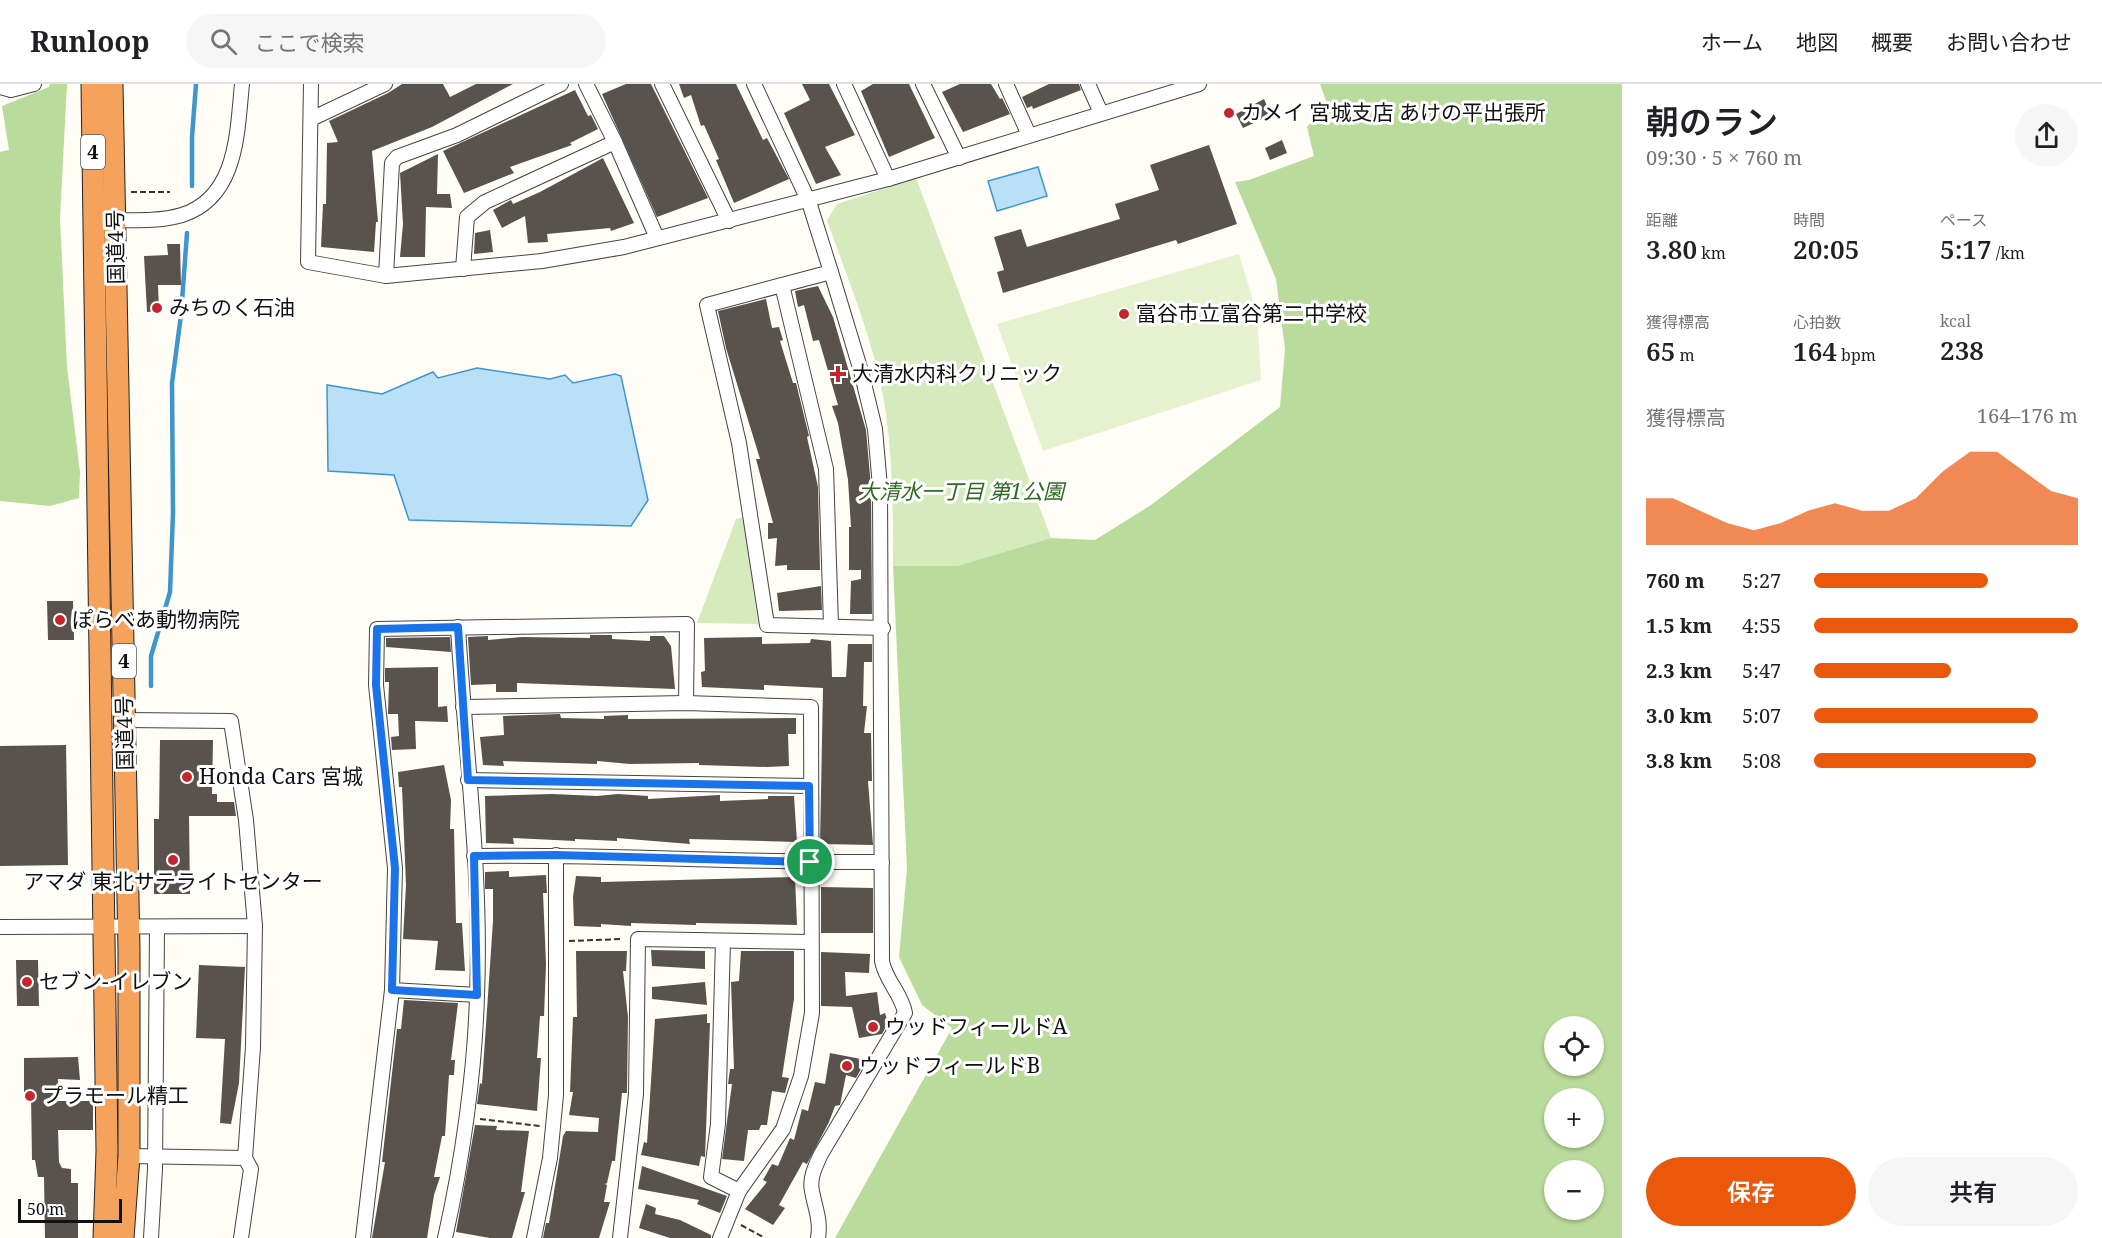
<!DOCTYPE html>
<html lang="ja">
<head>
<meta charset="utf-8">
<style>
  :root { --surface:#fff; --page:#f6f6f6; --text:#202124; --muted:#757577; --line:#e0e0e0; --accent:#ea580c }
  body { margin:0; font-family:"Noto Serif","Noto Sans JP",serif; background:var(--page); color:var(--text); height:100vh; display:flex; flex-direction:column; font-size:22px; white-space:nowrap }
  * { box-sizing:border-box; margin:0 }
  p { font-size:20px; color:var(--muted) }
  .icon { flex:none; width:33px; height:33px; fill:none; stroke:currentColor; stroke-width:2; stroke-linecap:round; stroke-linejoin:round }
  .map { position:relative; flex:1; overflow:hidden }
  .details { display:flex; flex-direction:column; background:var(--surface); width:480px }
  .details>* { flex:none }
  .tools { position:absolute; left:1544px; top:932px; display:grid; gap:12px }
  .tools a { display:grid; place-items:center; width:60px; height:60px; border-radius:50%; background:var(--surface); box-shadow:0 2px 4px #0004; font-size:30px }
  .scale { position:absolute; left:18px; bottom:15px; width:104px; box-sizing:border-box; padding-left:6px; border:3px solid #111; border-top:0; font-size:16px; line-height:21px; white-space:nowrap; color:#111; -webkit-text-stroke:4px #fff; paint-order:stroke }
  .pin { position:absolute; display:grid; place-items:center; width:51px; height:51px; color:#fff; margin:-26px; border:3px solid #fff; border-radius:50%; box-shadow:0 2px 6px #0007 }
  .round { display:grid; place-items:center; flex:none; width:63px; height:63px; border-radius:32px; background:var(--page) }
  .head { display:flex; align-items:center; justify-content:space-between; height:102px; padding:0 24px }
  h1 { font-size:33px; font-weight:600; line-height:45px }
  .figures { display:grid; grid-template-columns:repeat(3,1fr); gap:9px; height:102px; padding:6px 24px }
  .figures div { display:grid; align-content:center }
  .figures b { font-size:26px; font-weight:600 }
  .figures small { font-size:16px; font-weight:400 }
  .figures p { font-size:16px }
  .chart { height:168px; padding:12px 24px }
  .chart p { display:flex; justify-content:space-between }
  .chart svg { width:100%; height:108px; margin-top:6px; fill:var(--accent); opacity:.7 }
  .cta { display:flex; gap:12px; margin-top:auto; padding:12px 24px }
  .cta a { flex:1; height:69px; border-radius:36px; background:var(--accent); color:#fff; font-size:24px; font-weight:600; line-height:69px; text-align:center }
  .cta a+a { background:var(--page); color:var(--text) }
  ul { padding:0 24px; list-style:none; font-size:20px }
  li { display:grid; grid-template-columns:96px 72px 1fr; align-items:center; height:45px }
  li i { height:15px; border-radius:8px; background:var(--accent) }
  header { display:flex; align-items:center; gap:36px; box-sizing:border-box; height:84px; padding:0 30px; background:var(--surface); border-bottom:2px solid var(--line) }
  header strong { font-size:28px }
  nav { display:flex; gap:33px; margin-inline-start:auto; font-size:21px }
  .search { width:420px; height:54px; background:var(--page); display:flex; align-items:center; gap:15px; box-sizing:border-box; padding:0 21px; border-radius:33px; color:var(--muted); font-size:22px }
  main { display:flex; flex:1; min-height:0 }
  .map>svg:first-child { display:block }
  .green { fill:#d5ebbd }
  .forest { fill:#b9dc9c; fill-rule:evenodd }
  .pitch { fill:#e6f2cf }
  .water { fill:#b9e0f7; stroke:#3f96cf; stroke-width:1.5 }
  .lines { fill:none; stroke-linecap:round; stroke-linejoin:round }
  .stream { stroke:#3f96cf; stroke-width:4.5 }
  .building { fill:#5a524d }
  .minor-casing { stroke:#444; stroke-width:16 }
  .highway-casing { stroke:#222; stroke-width:23 }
  .path { stroke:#333; stroke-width:2; stroke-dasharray:6 3; stroke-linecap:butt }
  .minor { stroke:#fff; stroke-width:14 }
  .highway { stroke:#f5a25d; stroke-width:21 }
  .route-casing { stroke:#fff; stroke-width:12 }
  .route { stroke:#1a73e8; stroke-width:8 }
  .poi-dot { fill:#c4262e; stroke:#fff; stroke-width:2 }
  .labels { text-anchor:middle; stroke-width:6; stroke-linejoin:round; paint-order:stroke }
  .shield { fill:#fff; stroke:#585858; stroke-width:1.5 }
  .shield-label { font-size:20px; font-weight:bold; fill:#111 }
  .poi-label { font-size:21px; fill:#111; stroke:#fff; text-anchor:start }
  .street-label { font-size:21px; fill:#111; stroke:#fff }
  .park-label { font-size:21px; font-style:italic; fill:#2f6b1f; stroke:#fff }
</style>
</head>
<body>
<header>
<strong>Runloop</strong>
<div class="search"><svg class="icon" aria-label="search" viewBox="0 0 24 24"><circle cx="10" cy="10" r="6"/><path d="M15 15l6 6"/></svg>ここで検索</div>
<nav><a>ホーム</a><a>地図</a><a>概要</a><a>お問い合わせ</a></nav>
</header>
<main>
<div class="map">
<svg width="1622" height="1154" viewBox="0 0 1622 1154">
  <rect width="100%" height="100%" fill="#fffdf5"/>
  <g class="green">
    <path d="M916,94L1051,454L957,482H893C893,431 893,381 886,330C877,264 849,199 827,136L837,120Z"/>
    <path d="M744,433L758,540L697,539L736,435Z"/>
  </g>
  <g class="forest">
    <path d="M50,0H67L60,134L67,283L80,388L79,414L50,422L0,417V68L9,66L2,22L49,3Z"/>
    <path d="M1320,0H1622V1154H835L952,944L922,921L899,873L907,785L893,482H957L1051,454L1095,456L1151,421L1280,323L1285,265L1276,195L1235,98L1249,96L1314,72L1307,43L1326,17ZM1554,942H1593V981H1554ZM1554,1014H1593V1053H1554ZM1554,1086H1593V1125H1554Z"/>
  </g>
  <path class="pitch" d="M1239,170L1257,230L1261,296L1043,367L997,240Z"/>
  <g class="water">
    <path d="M1038,83L1047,112L997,127L988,97Z"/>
    <path d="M477,284L550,295L565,291L573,299L615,290L621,292L648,416L631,442L409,436L394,391L328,387L327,301L382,310L433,288L438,294Z"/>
  </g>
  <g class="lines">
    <g class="stream">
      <path d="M192,102V53L196,0"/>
      <path d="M151,602V572L170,508L173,429L172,299L181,231L187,149"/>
    </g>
  </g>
  <g class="building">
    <path d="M402,0H443L450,13L476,0H513L432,43L372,67L378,138H376L374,168L321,163L323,120H326L327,59L338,58L329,37L388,9Z"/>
    <path d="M626,0H651L708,114L657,133L602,10Z"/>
    <path d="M679,0H736L763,56L767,54L789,95L734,119L716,76L719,75L704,41L701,42L691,11L684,14Z"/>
    <path d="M802,0H829L855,51L825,63L841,91L816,100L784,29L810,16Z"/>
    <path d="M873,0H909L935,54L889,73L861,7Z"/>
    <path d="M960,0H991L1000,15L1002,14L1010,30L963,48L942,8Z"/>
    <path d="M1049,0H1079L1081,6L1033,25L1032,22L1027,24L1022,13Z"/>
    <path d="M575,6L588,32L591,31L598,45L570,59L572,61L510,83L514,89L464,109L443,67Z"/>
    <path d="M1264,15L1271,31L1243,44L1236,30Z"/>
    <path d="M1282,56L1287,69L1270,76L1265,64Z"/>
    <path d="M1209,61L1237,140L1178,160L1176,156L1003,209L997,188L1004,186L994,153L1021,145L1027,163L1120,135L1115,120L1159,106L1150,81Z"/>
    <path d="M438,70L437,110H450L452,124L426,123L425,173H400L403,140L400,89Z"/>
    <path d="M603,74L634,139L611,147L610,144L547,150L548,158L528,159L525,132L502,144L493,126L511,116L513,120L540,108Z"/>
    <path d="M490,146L493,168L474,170L475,149Z"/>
    <path d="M167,160H180L181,201H158L159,227L147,228L144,172L168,171Z"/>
    <path d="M818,202L833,233L866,346L871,403L872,530H850L851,497L861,495V486H849V443H851L848,396L838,339L832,322L838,321L819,256L813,257L804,221L798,223L795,207Z"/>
    <path d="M766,215L772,244L779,243L783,256L780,257L793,299H796L809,352L807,353L818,403L820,486H787V481L775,482L777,454L768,455V439H773L756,375H760L726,264L718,227Z"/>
    <path d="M821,502L822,526L779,527L777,509Z"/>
    <path d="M47,517H73L74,556H48Z"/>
    <path d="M590,551H612V555L650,557V552H664L671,562L675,605L517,599V608H496V600L471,601L468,553L488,552V556L522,553L590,554Z"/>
    <path d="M450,553L451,568L386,563V554Z"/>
    <path d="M762,553V560L810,559L811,555L831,557L832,593H846L848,560H872V578H864L863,622H867L864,649H871L872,697H868L873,761L820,760L823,604L764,601V606L702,603L701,588L705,587L704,554Z"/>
    <path d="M438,583V623L447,622L448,638L415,637L416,665L392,666L391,653L399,652L398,630H388L389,598H385V584Z"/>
    <path d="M560,630L561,634L604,635V632L628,631V635L796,634V650H788L789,682L767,683L699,681V679L630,680L597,677V680L503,677L504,682L483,681L480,653L504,651L503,632Z"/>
    <path d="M160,656H213L212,710H217V718H234L236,732H189L190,810H154V735H159Z"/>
    <path d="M66,661L68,781L0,782V662Z"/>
    <path d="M444,681L451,716L450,745H454L456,839H462L465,887L435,886L438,857L403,855L406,801L402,703H399L398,688Z"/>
    <path d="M552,710L597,712L618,710L648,712V715L720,711V717L768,715V712H794L797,758L689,755L690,760L617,754V757L575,755V757L513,754L514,760L486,759L485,712Z"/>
    <path d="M509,787V793L546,791L547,809H543L546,880L544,932H540L537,974H541L537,1027L477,1020L480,999L482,1000L493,837V805H485V788Z"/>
    <path d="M576,792L601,793V798L795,793L797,841L696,839V841L631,839V842L601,840V843L574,842L573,813Z"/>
    <path d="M821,803L873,804V849H821Z"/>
    <path d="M651,866L705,867V885L652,882Z"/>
    <path d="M576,867H627L626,887H623L628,933L627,1006V1009H622L615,1077H612L607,1099L605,1100L607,1101L604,1118H610L599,1154H543L546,1139H549L563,1052L566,1047L598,1048L599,1034L569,1031L573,1008H570L573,933H577Z"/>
    <path d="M741,867H794V915L782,993L789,994L785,1009L772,1007L767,1041H761L759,1046H748L744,1077L722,1075L732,1000H728L730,985H734L731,898L739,897Z"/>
    <path d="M821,868L870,870L869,889L845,888L846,912L877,908L880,931L885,929L888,939L882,950L859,954L852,923L821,922Z"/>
    <path d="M16,876H38L39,922H17Z"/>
    <path d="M199,881L245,883L239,999L231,1040L220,1039L225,955L196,954Z"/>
    <path d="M705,898L707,921L652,915V903Z"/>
    <path d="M404,916L458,919L451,976H455L454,991H449L445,1052H442L434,1093H440L434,1111L427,1154H372L385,1078H382L397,945H401Z"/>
    <path d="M707,930V939H710L705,1073L701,1072L699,1082L641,1071L644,1058L647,1059L655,935Z"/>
    <path d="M830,969L866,976L856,994L846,991L840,1021L835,1022L829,1038L807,1080L803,1078L779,1121L785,1124L773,1141L745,1125L767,1098L763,1096L772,1080L778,1082L790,1054L794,1056L802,1025L808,1027L815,998L825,1000Z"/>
    <path d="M78,973L80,996L58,995V1017H93V1046H58L59,1078L62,1084L71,1085V1099H78V1154H45L44,1093H38L35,1076H32L31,1012H24V974Z"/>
    <path d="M475,1041L497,1042L496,1046L529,1047L521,1108H525L512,1154H490L456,1148Z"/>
    <path d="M642,1082L727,1112L720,1129L697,1120L699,1116L638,1105Z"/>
    <path d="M646,1120L656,1124L655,1130L680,1136L711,1151V1154H670L639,1144Z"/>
  </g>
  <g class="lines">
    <g class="minor-casing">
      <g id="minor">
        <path d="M311,0L308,178L386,192L542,177L624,163L888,95L1199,0"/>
        <path d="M586,0L615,58L657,154"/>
        <path d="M662,0L729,137"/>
        <path d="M754,0L809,118L831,188L861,287L875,345L880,403L882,877C885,896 902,910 905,929L821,1070C816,1081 809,1094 812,1107C815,1124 821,1136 818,1154"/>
        <path d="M844,0L888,95"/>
        <path d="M923,0L959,74"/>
        <path d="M1006,0L1029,51"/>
        <path d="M1088,0L1101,29"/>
        <path d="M0,3L11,6L34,0"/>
        <path d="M311,35L385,0"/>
        <path d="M108,136C131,136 159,138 182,131C238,113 237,48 242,0"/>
        <path d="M463,185L467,133L485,118L615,58"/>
        <path d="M831,188L707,221L739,359L767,541L883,544"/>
        <path d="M386,192L392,79L397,73L457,51L561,0"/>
        <path d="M782,201L826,385L831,541"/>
        <path d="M463,623L686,619L811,623L812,929L801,992L783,1045L739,1107L720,1154"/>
        <path d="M468,696L809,702"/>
        <path d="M474,772C610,770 746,779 882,778"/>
        <path d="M0,843L255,842L246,736L231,637L125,636"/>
        <path d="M723,857L718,1040L711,1093L739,1107"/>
        <path d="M392,906L477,911"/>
        <path d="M129,1072L245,1074L253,963L255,842"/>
        <path d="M151,1154L155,1085L157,844"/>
        <path d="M241,1154L251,1085L245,1074"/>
        <path d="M363,1154L392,906L395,784L376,601L377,545L687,540L686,619"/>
        <path d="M445,1154C462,1079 475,988 477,911C482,789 465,665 458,543"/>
        <path d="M534,1154L550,1074L556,1011V771"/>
        <path d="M620,1154L636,1010L638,855L810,858"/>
      </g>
    </g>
    <g class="highway-casing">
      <g id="highway">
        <path d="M92,0L107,1067L104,1154"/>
        <path d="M112,0L129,866V1072L123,1154"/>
      </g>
    </g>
    <g class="path">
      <path d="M131,108H170"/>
      <path d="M569,857L623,855"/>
      <path d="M480,1035L540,1042"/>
      <path d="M741,1141L765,1154"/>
    </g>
    <use href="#minor" class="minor"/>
    <use href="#highway" class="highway"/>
  </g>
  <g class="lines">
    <g class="route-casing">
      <path id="route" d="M458,543L468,696L809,702L810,778L556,771L474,772L477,911L392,906L395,784L376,601L377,545Z"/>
    </g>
    <use href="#route" class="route"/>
  </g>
  <g class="poi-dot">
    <circle cx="1229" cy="29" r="6"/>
    <circle cx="157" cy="224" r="6"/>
    <circle cx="1124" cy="230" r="6"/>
    <path d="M835 281h6v6h6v6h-6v6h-6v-6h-6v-6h6z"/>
    <circle cx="60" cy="536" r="6"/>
    <circle cx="187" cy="693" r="6"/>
    <circle cx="173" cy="776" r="6"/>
    <circle cx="27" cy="898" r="6"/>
    <circle cx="873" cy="943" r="6"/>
    <circle cx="847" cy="982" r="6"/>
    <circle cx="30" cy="1012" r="6"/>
  </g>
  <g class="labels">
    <g class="shield">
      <rect x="81" y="51" width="24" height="34" rx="4.5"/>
      <rect x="112" y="560" width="24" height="34" rx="4.5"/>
    </g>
    <g class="shield-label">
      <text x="93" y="75">4</text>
      <text x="124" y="584">4</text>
    </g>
    <g class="poi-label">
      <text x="1241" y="36">カメイ 宮城支店 あけの平出張所</text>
      <text x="169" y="231">みちのく石油</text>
      <text x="1136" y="237">富谷市立富谷第二中学校</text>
      <text x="852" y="297">大清水内科クリニック</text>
      <text x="72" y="543">ぽらべあ動物病院</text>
      <text x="199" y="700">Honda Cars 宮城</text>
      <text x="173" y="805" text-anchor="middle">アマダ 東北サテライトセンター</text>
      <text x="39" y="905">セブン-イレブン</text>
      <text x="885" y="950">ウッドフィールドA</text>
      <text x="859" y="989">ウッドフィールドB</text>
      <text x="42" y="1019">プラモール精工</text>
    </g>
    <g class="street-label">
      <text transform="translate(116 163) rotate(-91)" y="7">国道4号</text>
      <text transform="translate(125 649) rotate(-91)" y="7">国道4号</text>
    </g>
    <g class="park-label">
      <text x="961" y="415">大清水一丁目 第1公園</text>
    </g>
  </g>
</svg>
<div class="tools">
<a><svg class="icon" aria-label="locate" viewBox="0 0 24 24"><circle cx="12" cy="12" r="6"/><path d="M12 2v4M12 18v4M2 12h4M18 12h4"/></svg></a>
<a>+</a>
<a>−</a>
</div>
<div class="scale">50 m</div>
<div class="pin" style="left:810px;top:778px;background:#1e9e55"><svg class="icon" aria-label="arrive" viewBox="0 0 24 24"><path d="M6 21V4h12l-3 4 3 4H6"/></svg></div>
</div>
<section class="details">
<div class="head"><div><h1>朝のラン</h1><p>09:30 · 5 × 760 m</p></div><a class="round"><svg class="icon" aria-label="share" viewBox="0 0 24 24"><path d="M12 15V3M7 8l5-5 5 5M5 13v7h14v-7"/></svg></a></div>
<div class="figures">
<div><p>距離</p><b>3.80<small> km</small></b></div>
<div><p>時間</p><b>20:05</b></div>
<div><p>ペース</p><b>5:17<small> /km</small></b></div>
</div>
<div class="figures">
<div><p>獲得標高</p><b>65<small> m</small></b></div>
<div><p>心拍数</p><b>164<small> bpm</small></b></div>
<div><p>kcal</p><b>238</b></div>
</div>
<div class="chart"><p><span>獲得標高</span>164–176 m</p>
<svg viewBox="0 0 160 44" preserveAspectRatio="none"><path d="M0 44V25L10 25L20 30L30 35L40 38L50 35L60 30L70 27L80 30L90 30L100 25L110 14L120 6L130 6L140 14L150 22L160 25V44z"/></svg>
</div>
<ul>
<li><b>760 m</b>5:27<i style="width:66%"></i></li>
<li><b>1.5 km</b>4:55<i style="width:100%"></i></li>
<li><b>2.3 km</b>5:47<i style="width:52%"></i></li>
<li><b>3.0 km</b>5:07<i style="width:85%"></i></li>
<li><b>3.8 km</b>5:08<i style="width:84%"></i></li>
</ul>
<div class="cta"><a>保存</a><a>共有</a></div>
</section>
</main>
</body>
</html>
